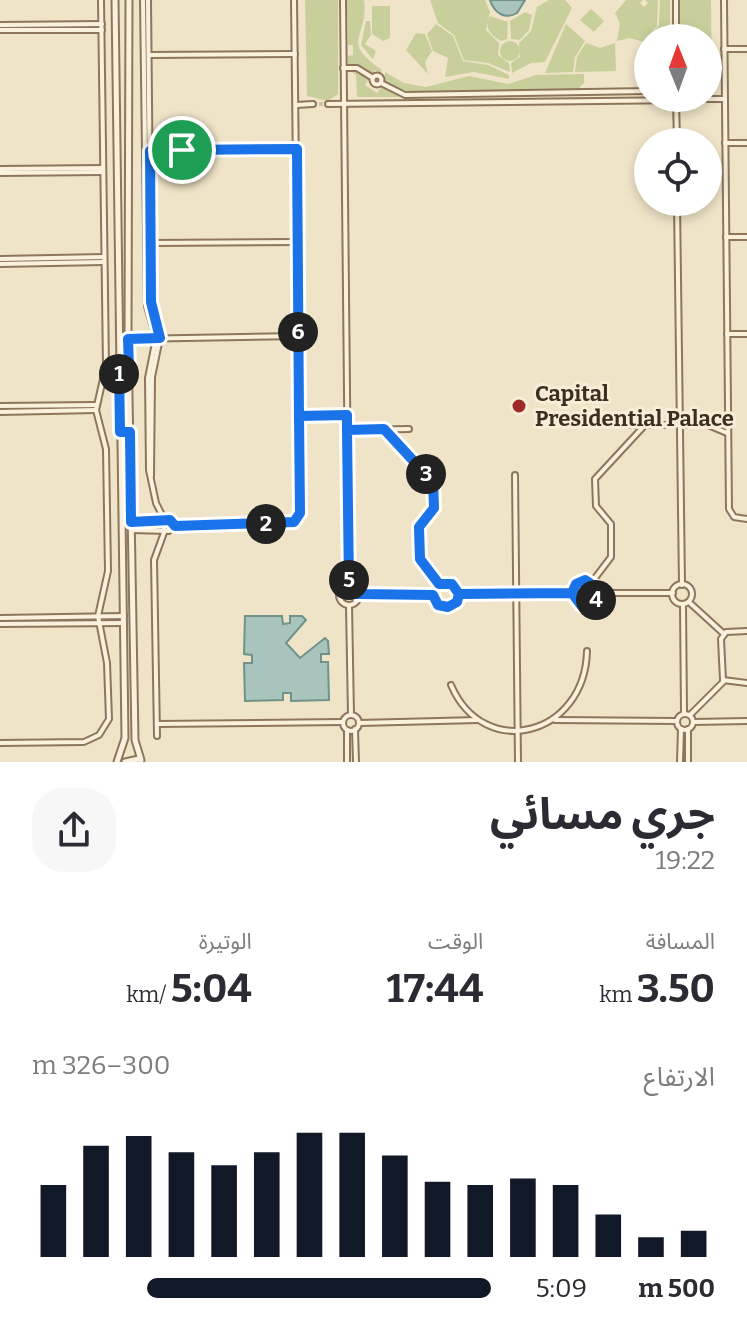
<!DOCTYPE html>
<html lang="ar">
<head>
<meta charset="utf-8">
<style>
  :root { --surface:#fff; --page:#f7f7f7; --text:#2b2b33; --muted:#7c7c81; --accent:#111827 }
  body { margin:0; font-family:Bitter,"Noto Sans Arabic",serif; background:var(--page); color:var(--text); direction:rtl; height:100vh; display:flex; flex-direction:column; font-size:30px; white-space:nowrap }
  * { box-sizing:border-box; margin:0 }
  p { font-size:26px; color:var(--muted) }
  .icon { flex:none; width:44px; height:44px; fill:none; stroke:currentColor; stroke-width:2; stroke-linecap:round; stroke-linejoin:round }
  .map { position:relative; height:762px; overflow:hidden; direction:ltr }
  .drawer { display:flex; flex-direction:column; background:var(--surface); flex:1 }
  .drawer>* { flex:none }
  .needle { width:52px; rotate:359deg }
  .tools { position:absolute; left:634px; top:24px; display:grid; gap:16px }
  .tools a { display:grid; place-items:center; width:88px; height:88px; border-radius:50%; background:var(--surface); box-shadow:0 4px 12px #0003; font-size:40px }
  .pin { position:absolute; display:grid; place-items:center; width:68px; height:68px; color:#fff; margin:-34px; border:4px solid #fff; border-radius:50%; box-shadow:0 2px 8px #0007 }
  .km { position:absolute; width:40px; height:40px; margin:-20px; border-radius:50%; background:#222; color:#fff; font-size:22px; line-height:40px; text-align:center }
  .round { display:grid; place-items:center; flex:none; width:84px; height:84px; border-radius:32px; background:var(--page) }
  .overview { display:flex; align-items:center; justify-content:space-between; height:136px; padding:0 32px }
  h1 { font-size:44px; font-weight:700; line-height:60px }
  .metrics { display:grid; grid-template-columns:repeat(3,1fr); gap:12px; height:136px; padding:8px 32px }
  .metrics div { display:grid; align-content:center }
  .metrics b { font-size:40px; font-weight:700 }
  .metrics small { font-size:22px; font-weight:400 }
  .metrics p { font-size:22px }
  .chart { height:224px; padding:16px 32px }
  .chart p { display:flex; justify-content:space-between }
  .chart svg { width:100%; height:144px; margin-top:8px; stroke:var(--accent); stroke-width:6 }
  ul { padding:0 32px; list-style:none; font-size:26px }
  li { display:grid; grid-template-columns:128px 96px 1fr; align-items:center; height:60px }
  li i { height:20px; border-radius:10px; background:var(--accent) }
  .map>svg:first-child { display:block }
  .green { fill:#c9cf9b }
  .water { fill:#a9c4bc; stroke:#6f938a; stroke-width:2 }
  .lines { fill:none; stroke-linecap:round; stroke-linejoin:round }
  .minor-tunnel { stroke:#ccc0a6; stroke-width:4; stroke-dasharray:4 2; stroke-linecap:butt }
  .minor-casing { stroke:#8d765c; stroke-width:8 }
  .tertiary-casing { stroke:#8d765c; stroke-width:9 }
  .minor { stroke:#faf1dc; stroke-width:4 }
  .tertiary { stroke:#faf1dc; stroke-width:5 }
  .route-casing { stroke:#fff; stroke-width:16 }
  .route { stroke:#1a73e8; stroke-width:10 }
  .poi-dot { fill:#9e2a2b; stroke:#f7eed8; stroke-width:3 }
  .labels { text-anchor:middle; stroke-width:6; stroke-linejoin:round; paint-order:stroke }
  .poi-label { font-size:22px; font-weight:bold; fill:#3d2e20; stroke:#f7eed8; text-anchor:start }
</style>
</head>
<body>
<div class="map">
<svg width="747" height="762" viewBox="0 0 747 762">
  <rect width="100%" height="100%" fill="#f0e4c8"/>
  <g class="green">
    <path d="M305,0H338V94L328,101L307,96Z"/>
    <path d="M347,0H364C369,38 339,41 382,70L380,73L375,70L372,74L348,64V56L353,55V45H348Z"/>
    <path d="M430,0H485L490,12L486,30L499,43L498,55L509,63L510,72L488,63L464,60L454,35L438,23Z"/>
    <path d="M549,0H565L572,8L545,62L531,63L512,73L511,63L520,57L519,43L531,31L537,7Z"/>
    <path d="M626,0H643L640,3L644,7L648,3L645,0H658L657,26L644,42L630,38L617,41L620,24L615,13Z"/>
    <path d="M660,0H670V38H649L659,25Z"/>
    <path d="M678,0H711L712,92L708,95V38H678Z"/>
    <path d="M372,6H390V38L383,41L372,34Z"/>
    <path d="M591,9L604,21L594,32L580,20Z"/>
    <path d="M525,12L532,15L529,30L520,40L511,39L510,21Z"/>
    <path d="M490,16L508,22L507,39L501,41C490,35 484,27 490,16Z"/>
    <path d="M366,21H370L371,35L365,44L376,51L373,59L361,45Z"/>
    <path d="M436,24L453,36L463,61L488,65L509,75V79L474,72L445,77L448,58L433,51L427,34Z"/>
    <path d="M566,24L585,41L575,57L573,72L545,73Z"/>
    <path d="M416,33L425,34L432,51L425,62L428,74L406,50Z"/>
    <circle cx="510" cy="51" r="10"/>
    <path d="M586,43L600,48L615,43L616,71L575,72L577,57Z"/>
    <path d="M348,69H356L369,78L365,85L377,93L382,86L405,97H357L356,75Z"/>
    <path d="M385,72L404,83L426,87L469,76L508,84L536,75L584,74V83L577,90L408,91L384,83Z"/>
  </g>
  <g class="water">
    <path d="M490,0H525L517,13C505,20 494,13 490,0Z"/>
    <path d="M245,616H282L283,624L290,623V616H302L306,620L286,643L300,658L325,638L328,641L329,654H321V662H328L329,700L291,701V693H283V700L245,701L244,663H252V655L244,654Z"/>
  </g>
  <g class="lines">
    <g class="minor-tunnel">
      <path d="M690,100L708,99"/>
      <path d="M313,104H328"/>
      <path d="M693,425H708"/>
    </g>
    <g class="minor-casing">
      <g id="minor">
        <path d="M143,0L147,306L156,338L148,378L149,470L156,503L165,521"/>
        <path d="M148,0L151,302L160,338L152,377L151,476"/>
        <path d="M343,0L349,586"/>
        <path d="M676,0V38"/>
        <path d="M724,0L729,509L734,517L747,519"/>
        <path d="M0,25L102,24"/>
        <path d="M0,30H102"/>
        <path d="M724,49H747"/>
        <path d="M149,55L295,54"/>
        <path d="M343,68H357L373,78"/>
        <circle cx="377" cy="80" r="4.5"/>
        <path d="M381,83L405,95L648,91"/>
        <path d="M708,99H724"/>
        <path d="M676,100L677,142"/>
        <path d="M328,104L690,100"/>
        <path d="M296,105L313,104"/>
        <path d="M725,143H747"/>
        <path d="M150,151L297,149"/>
        <path d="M0,169L103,168"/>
        <path d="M0,173L103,172"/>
        <path d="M677,202L682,585"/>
        <path d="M726,237H747"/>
        <path d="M150,243L298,242"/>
        <path d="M0,259L104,257"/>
        <path d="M0,264L104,262"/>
        <path d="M727,334H747"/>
        <path d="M129,339L298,336"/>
        <path d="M0,406L96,405"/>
        <path d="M0,412L96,410"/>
        <path d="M299,416L347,415"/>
        <path d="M619,425H693"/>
        <path d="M708,425L727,433"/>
        <path d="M384,429L433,482L434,508L419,527L420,559L422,567L439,584"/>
        <path d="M347,430L409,429"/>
        <path d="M515,475L518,762"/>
        <path d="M131,522L163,523"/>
        <path d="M175,526L289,524L300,515L294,0"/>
        <path d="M131,530L169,531L174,527V522L165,521L164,529"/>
        <circle cx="585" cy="593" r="13"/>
        <path d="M592,582L611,557V524L596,506L595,479L645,425"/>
        <circle cx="446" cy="595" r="12"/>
        <circle cx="682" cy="594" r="10"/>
        <circle cx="349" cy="595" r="10"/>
        <path d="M598,593H673"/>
        <path d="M358,594L433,595"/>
        <path d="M459,594L572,593"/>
        <path d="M690,603L724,634"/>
        <path d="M349,605L351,715"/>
        <path d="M683,605L684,713"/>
        <path d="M0,618L124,616"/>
        <path d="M0,624L124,623"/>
        <path d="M747,631L726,632L721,639L723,680L747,683"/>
        <path d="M451,685C484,762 585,736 587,651"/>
        <circle cx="685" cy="722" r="8"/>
        <path d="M690,715L724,681"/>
        <circle cx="351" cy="723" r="8"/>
        <path d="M555,720L676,721"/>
        <path d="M693,722L747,721"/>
        <path d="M359,723L478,720"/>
        <path d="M157,724L343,722"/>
        <path d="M355,729L356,762"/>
        <path d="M688,729V762"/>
        <path d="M347,730V762"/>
        <path d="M157,736L154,560L165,530"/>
        <path d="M0,743L84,742L99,735L109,719L107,663L98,616L108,571L106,449L96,410L106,366L101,0"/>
        <path d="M680,762L681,729"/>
      </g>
    </g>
    <g class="tertiary-casing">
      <g id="tertiary">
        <path d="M115,0L125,738L117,762"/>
        <path d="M129,0L128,339L135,740L141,760"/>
        <path d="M125,762L139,759"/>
      </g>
    </g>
    <use href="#minor" class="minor"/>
    <use href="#tertiary" class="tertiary"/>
  </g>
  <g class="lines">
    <g class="route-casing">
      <path id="route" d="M182,150L150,151L151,302L160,338L128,339L129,367H119L120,432H130L131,522L170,520L175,526L294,522L300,513L299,416L347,415V430L384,429L433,482L434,508L419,527L420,559L439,584H452L459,594L572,593L581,605L595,602L597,588L585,580L576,584L572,593L459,594L457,602L448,607L438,605L433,595L358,594L357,587L349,586L347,430V415L299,416L297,149L182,150"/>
    </g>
    <use href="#route" class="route"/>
  </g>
  <circle class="poi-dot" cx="519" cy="406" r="8"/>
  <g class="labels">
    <g class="poi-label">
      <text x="535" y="401">Capital<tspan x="535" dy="25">Presidential Palace</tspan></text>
    </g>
  </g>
</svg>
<div class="tools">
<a><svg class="needle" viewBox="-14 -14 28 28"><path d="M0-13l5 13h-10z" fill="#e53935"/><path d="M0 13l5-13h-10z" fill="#7c7c81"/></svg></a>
<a><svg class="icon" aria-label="locate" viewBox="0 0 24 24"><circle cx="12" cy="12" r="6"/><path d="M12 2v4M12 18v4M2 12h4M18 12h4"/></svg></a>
</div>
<div class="pin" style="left:182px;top:150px;background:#1e9e55"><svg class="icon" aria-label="arrive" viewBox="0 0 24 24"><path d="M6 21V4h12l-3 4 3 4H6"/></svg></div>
<b class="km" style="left:119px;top:374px">1</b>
<b class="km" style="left:266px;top:524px">2</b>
<b class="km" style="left:426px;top:474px">3</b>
<b class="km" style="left:596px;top:600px">4</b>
<b class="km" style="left:349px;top:580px">5</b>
<b class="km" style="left:298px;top:332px">6</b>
</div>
<section class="drawer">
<div class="overview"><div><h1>جري مسائي</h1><p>19:22</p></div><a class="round"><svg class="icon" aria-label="share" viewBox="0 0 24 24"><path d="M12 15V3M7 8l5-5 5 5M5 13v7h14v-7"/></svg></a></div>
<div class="metrics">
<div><p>المسافة</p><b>3.50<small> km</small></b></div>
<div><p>الوقت</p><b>17:44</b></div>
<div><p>الوتيرة</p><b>5:04<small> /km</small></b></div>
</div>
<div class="chart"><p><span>الارتفاع</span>300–326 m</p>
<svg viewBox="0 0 160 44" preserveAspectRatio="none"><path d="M5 44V22M15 44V10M25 44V7M35 44V12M45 44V16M55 44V12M65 44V6M75 44V6M85 44V13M95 44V21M105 44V22M115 44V20M125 44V22M135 44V31M145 44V38M155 44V36"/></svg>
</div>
<ul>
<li><b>500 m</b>5:09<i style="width:75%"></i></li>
</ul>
</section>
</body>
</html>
